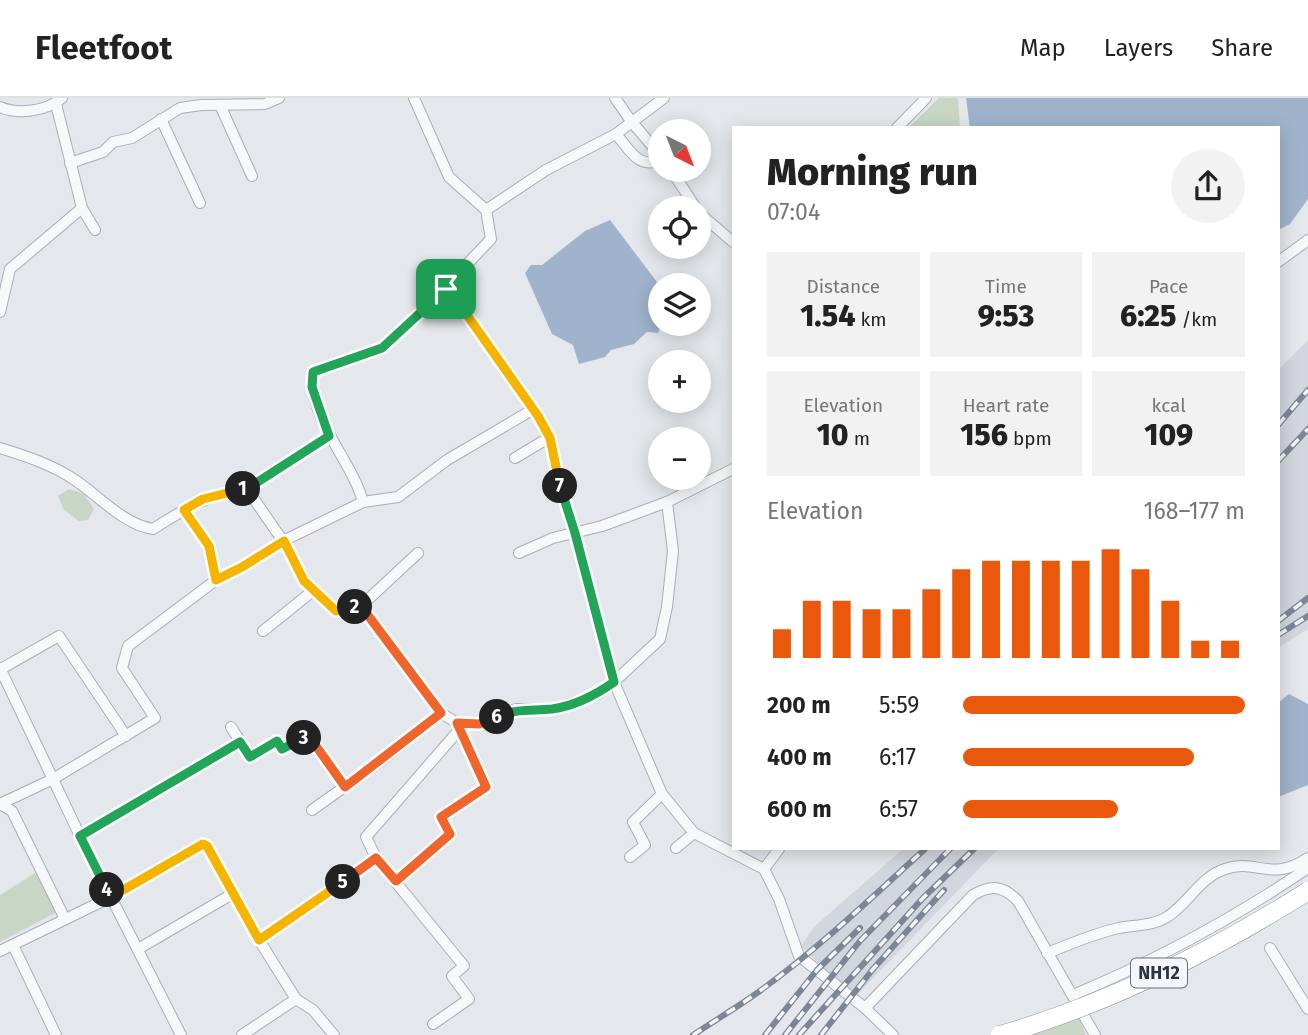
<!DOCTYPE html>
<html lang="en">
<head>
<meta charset="utf-8">
<style>
  :root { --surface:#fff; --page:#f2f2f2; --text:#222; --muted:#767676; --line:#e0e0e0; --accent:#ea580c }
  body { margin:0; font-family:"Fira Sans",sans-serif; background:var(--page); color:var(--text); height:100vh; display:flex; flex-direction:column; font-size:26px; white-space:nowrap }
  * { box-sizing:border-box; margin:0 }
  p { font-size:23px; color:var(--muted) }
  .icon { flex:none; width:38px; height:38px; fill:none; stroke:currentColor; stroke-width:2; stroke-linecap:round; stroke-linejoin:round }
  .map { position:relative; flex:1; overflow:hidden }
  .drawer { position:absolute; left:732px; top:28px; width:548px; height:724px; display:flex; flex-direction:column; background:var(--surface); border-radius:0px; box-shadow:0 4px 18px #0003 }
  .drawer>* { flex:none }
  .needle { width:46px; rotate:138deg }
  .controls { position:absolute; left:648px; top:21px; display:grid; gap:14px }
  .controls a { display:grid; place-items:center; width:63px; height:63px; border-radius:50%; background:var(--surface); box-shadow:0 4px 18px #0003; font-size:35px }
  .pin { position:absolute; display:grid; place-items:center; width:60px; height:60px; color:#fff; margin:-30px; border-radius:14px; box-shadow:0 4px 10px #0006 }
  .km { position:absolute; width:35px; height:35px; margin:-18px; border-radius:50%; background:#222; color:#fff; font-size:19px; line-height:35px; text-align:center }
  .round { display:grid; place-items:center; flex:none; width:74px; height:74px; border-radius:37px; background:var(--page) }
  .head { display:flex; align-items:center; justify-content:space-between; height:119px; padding:0 35px }
  h1 { font-size:38px; font-weight:800; line-height:52px }
  .stats { display:grid; grid-template-columns:repeat(3,1fr); gap:10px; height:119px; padding:7px 35px }
  .stats div { display:grid; align-content:center; border-radius:0px; background:var(--page); text-align:center }
  .stats b { font-size:30px; font-weight:800 }
  .stats small { font-size:19px; font-weight:400 }
  .stats p { font-size:19px }
  .chart { height:196px; padding:14px 35px }
  .chart p { display:flex; justify-content:space-between }
  .chart svg { width:100%; height:126px; margin-top:7px; stroke:var(--accent); stroke-width:6 }
  ul { padding:0 35px; list-style:none; font-size:23px }
  li { display:grid; grid-template-columns:112px 84px 1fr; align-items:center; height:52px }
  li i { height:18px; border-radius:9px; background:var(--accent) }
  header { display:flex; align-items:center; gap:42px; box-sizing:border-box; height:98px; padding:0 35px; background:var(--surface); border-bottom:2px solid var(--line) }
  header strong { font-size:33px }
  nav { display:flex; gap:38px; margin-inline-start:auto; font-size:24px }
  .map>svg:first-child { display:block }
  .built { fill:#d2d6de }
  .green { fill:#c9d6c5 }
  .water { fill:#9fb4cc }
  .lines { fill:none; stroke-linecap:round; stroke-linejoin:round }
  .minor-casing { stroke:#a9aeb7; stroke-width:12 }
  .minor { stroke:#f7f8fa; stroke-width:10 }
  .rail-casing { stroke:#7d8696; stroke-width:6 }
  .rail { stroke:#f4f6f9; stroke-width:3.5; stroke-dasharray:10; stroke-linecap:butt }
  .trunk-bridge-casing { stroke:#8b94a3; stroke-width:19; stroke-linecap:butt }
  .trunk-bridge { stroke:#fff; stroke-width:18 }
  .split-1-casing { stroke:#fff; stroke-width:14 }
  .split-2-casing { stroke:#fff; stroke-width:14 }
  .split-3-casing { stroke:#fff; stroke-width:14 }
  .split-4-casing { stroke:#fff; stroke-width:14 }
  .split-5-casing { stroke:#fff; stroke-width:14 }
  .split-6-casing { stroke:#fff; stroke-width:14 }
  .split-7-casing { stroke:#fff; stroke-width:14 }
  .split-8-casing { stroke:#fff; stroke-width:14 }
  .split-1 { stroke:#22a559; stroke-width:9 }
  .split-2 { stroke:#f5b400; stroke-width:9 }
  .split-3 { stroke:#f0652b; stroke-width:9 }
  .split-4 { stroke:#22a559; stroke-width:9 }
  .split-5 { stroke:#f5b400; stroke-width:9 }
  .split-6 { stroke:#f0652b; stroke-width:9 }
  .split-7 { stroke:#22a559; stroke-width:9 }
  .split-8 { stroke:#f5b400; stroke-width:9 }
  .labels { text-anchor:middle; stroke-width:5; stroke-linejoin:round; paint-order:stroke }
  .shield { fill:#f4f6f9; stroke:#676e7b; stroke-width:2 }
  .shield-label { font-size:18px; font-weight:bold; fill:#2b3445 }
</style>
</head>
<body>
<header>
<strong>Fleetfoot</strong>
<nav><a>Map</a><a>Layers</a><a>Share</a></nav>
</header>
<div class="map">
<svg width="1308" height="937" viewBox="0 0 1308 937">
  <rect width="100%" height="100%" fill="#e4e7ec"/>
  <g class="built">
    <path d="M1308,242V531L1278,550V272Z"/>
    <path d="M903,751H998L854,900L801,848L814,829Z"/>
  </g>
  <g class="green">
    <path d="M939,0H958L960,30H908Z"/>
    <path d="M69,391L84,396L94,411L88,422L79,423L64,412L58,398Z"/>
    <path d="M40,772L61,812L0,844V797Z"/>
    <path d="M1076,913L1086,937H1020Z"/>
  </g>
  <g class="water">
    <path d="M966,0H1308V101L1290,126L1278,132V30H970Z"/>
    <path d="M610,122L660,188L661,226L658,235L647,234L634,246L611,252L605,259L579,266L573,247L552,236L525,175L531,167H542L585,133Z"/>
    <path d="M1289,596L1308,606V687L1278,699V605Z"/>
  </g>
  <g class="lines">
    <g class="minor-casing">
      <g id="minor">
        <path d="M615,0L631,23L660,57"/>
        <path d="M56,6L82,110L95,132"/>
        <path d="M220,7L252,78"/>
        <path d="M0,9C18,17 47,13 62,0"/>
        <path d="M161,21L200,105"/>
        <path d="M897,30L926,0"/>
        <path d="M616,36C630,52 637,70 660,63"/>
        <path d="M70,65L103,54L113,44L132,40L180,10L201,7L265,6L279,0"/>
        <path d="M671,72L696,110"/>
        <path d="M486,112L546,72L616,36L664,0"/>
        <path d="M698,114L733,144"/>
        <path d="M1278,164L1308,142"/>
        <path d="M446,191L455,200L538,318L550,339L559,385L575,435L614,584L662,696L694,735L764,771"/>
        <path d="M0,214L10,171L82,110"/>
        <path d="M0,350C26,358 53,367 75,382C100,399 123,426 153,431C185,411 209,395 247,391L283,443L304,483L336,513L361,508L441,615L457,625L479,626L516,611H555L598,596L614,584L660,541L667,509L673,453L667,404"/>
        <path d="M515,360L550,339"/>
        <path d="M247,391L329,338"/>
        <path d="M363,404C351,360 308,322 313,274L382,250L446,191L449,185L491,141L486,112L449,79L414,0"/>
        <path d="M184,412L209,448L216,482"/>
        <path d="M519,455L553,440L602,428L667,404L733,371"/>
        <path d="M361,508L418,455"/>
        <path d="M263,533L314,492"/>
        <path d="M0,570L80,738L181,937"/>
        <path d="M1,571L59,538L126,638"/>
        <path d="M231,629L250,659L277,643L282,651L308,638L345,689"/>
        <path d="M0,706L53,681L155,620L122,570L128,548L216,482L242,469L283,443L363,404L398,399L447,362L532,312"/>
        <path d="M0,706L12,713L65,821"/>
        <path d="M312,712L381,663L441,615"/>
        <path d="M80,738L240,644"/>
        <path d="M676,750L694,735"/>
        <path d="M779,751L764,771L779,801L799,858L865,910L973,797C992,786 1003,788 1018,803L1095,937"/>
        <path d="M630,759L645,747L633,724L662,696"/>
        <path d="M376,760L464,868L452,878L469,901L433,926"/>
        <path d="M395,783L450,736L441,719L486,689L459,632"/>
        <path d="M259,842L376,760L366,739L459,632L457,625"/>
        <path d="M13,847L56,937"/>
        <path d="M1270,850L1308,911"/>
        <path d="M138,851L234,795"/>
        <path d="M0,853L111,799L203,746L207,748L259,842L296,901L313,912L334,937"/>
        <path d="M1047,855C1071,846 1095,835 1119,830C1134,827 1153,828 1167,819C1188,806 1200,779 1225,771C1256,760 1271,785 1308,760"/>
        <path d="M1073,897C1155,863 1234,820 1308,770"/>
        <path d="M865,910L893,937"/>
        <path d="M242,937L296,901"/>
      </g>
    </g>
    <use href="#minor" class="minor"/>
    <g class="rail-casing">
      <g id="rail">
        <path d="M1278,327L1308,292"/>
        <path d="M1278,363L1308,331"/>
        <path d="M1278,523L1308,500"/>
        <path d="M1278,537L1308,518"/>
        <path d="M693,937C714,923 736,910 757,895C817,852 870,801 925,751"/>
        <path d="M765,937L817,872L860,830"/>
        <path d="M785,937L860,843L950,751"/>
        <path d="M799,937L923,800L974,751"/>
        <path d="M821,937L873,871L944,792"/>
      </g>
    </g>
    <use href="#rail" class="rail"/>
    <g class="trunk-bridge-casing">
      <path id="trunk-bridge" d="M1000,937C1108,906 1213,853 1308,793"/>
    </g>
    <use href="#trunk-bridge" class="trunk-bridge"/>
  </g>
  <g class="lines">
    <g class="split-1-casing">
      <path id="split-1" d="M243,391H247L329,338L312,289L313,274L382,250L446,191"/>
    </g>
    <g class="split-2-casing">
      <path id="split-2" d="M243,391L203,401L184,412L209,448L216,482L242,469L284,443L304,483L336,513L355,509"/>
    </g>
    <g class="split-3-casing">
      <path id="split-3" d="M304,640L309,638L345,689L441,615L361,508L355,509"/>
    </g>
    <g class="split-4-casing">
      <path id="split-4" d="M107,792L80,738L240,644L250,659L277,643L282,651L304,640"/>
    </g>
    <g class="split-5-casing">
      <path id="split-5" d="M107,792L111,799L203,746L207,748L259,842L343,784"/>
    </g>
    <g class="split-6-casing">
      <path id="split-6" d="M343,784L376,760L396,783L450,736L441,719L486,689L457,625L479,626L497,619"/>
    </g>
    <g class="split-7-casing">
      <path id="split-7" d="M497,619C519,610 530,613 552,611C574,608 597,596 614,584L575,435L560,388"/>
    </g>
    <g class="split-8-casing">
      <path id="split-8" d="M446,191L455,200L538,318L550,340L560,388"/>
    </g>
    <use href="#split-1" class="split-1"/>
    <use href="#split-2" class="split-2"/>
    <use href="#split-3" class="split-3"/>
    <use href="#split-4" class="split-4"/>
    <use href="#split-5" class="split-5"/>
    <use href="#split-6" class="split-6"/>
    <use href="#split-7" class="split-7"/>
    <use href="#split-8" class="split-8"/>
  </g>
  <g class="labels">
    <rect class="shield" x="1131" y="860.5" width="56" height="29" rx="5"/>
    <g class="shield-label">
      <text x="1159" y="881">NH12</text>
    </g>
  </g>
</svg>
<div class="controls">
<a><svg class="needle" viewBox="-14 -14 28 28"><path d="M0-13l5 13h-10z" fill="#e53935"/><path d="M0 13l5-13h-10z" fill="#767676"/></svg></a>
<a><svg class="icon" aria-label="locate" viewBox="0 0 24 24"><circle cx="12" cy="12" r="6"/><path d="M12 2v4M12 18v4M2 12h4M18 12h4"/></svg></a>
<a><svg class="icon" aria-label="layers" viewBox="0 0 24 24"><path d="M12 4l9 5-9 5-9-5zM3 14l9 5 9-5"/></svg></a>
<a>+</a>
<a>−</a>
</div>
<div class="pin" style="left:446px;top:191px;background:#1e9e55"><svg class="icon" aria-label="arrive" viewBox="0 0 24 24"><path d="M6 21V4h12l-3 4 3 4H6"/></svg></div>
<b class="km" style="left:243px;top:391px">1</b>
<b class="km" style="left:355px;top:509px">2</b>
<b class="km" style="left:304px;top:640px">3</b>
<b class="km" style="left:107px;top:792px">4</b>
<b class="km" style="left:343px;top:784px">5</b>
<b class="km" style="left:497px;top:619px">6</b>
<b class="km" style="left:560px;top:388px">7</b>
<section class="drawer">
<div class="head"><div><h1>Morning run</h1><p>07:04</p></div><a class="round"><svg class="icon" aria-label="share" viewBox="0 0 24 24"><path d="M12 15V3M7 8l5-5 5 5M5 13v7h14v-7"/></svg></a></div>
<div class="stats">
<div><p>Distance</p><b>1.54<small> km</small></b></div>
<div><p>Time</p><b>9:53</b></div>
<div><p>Pace</p><b>6:25<small> /km</small></b></div>
</div>
<div class="stats">
<div><p>Elevation</p><b>10<small> m</small></b></div>
<div><p>Heart rate</p><b>156<small> bpm</small></b></div>
<div><p>kcal</p><b>109</b></div>
</div>
<div class="chart"><p><span>Elevation</span>168–177 m</p>
<svg viewBox="0 0 160 44" preserveAspectRatio="none"><path d="M5 44V34M15 44V24M25 44V24M35 44V27M45 44V27M55 44V20M65 44V13M75 44V10M85 44V10M95 44V10M105 44V10M115 44V6M125 44V13M135 44V24M145 44V38M155 44V38"/></svg>
</div>
<ul>
<li><b>200 m</b>5:59<i style="width:100%"></i></li>
<li><b>400 m</b>6:17<i style="width:82%"></i></li>
<li><b>600 m</b>6:57<i style="width:55%"></i></li>
</ul>
</section>
</div>
</body>
</html>
